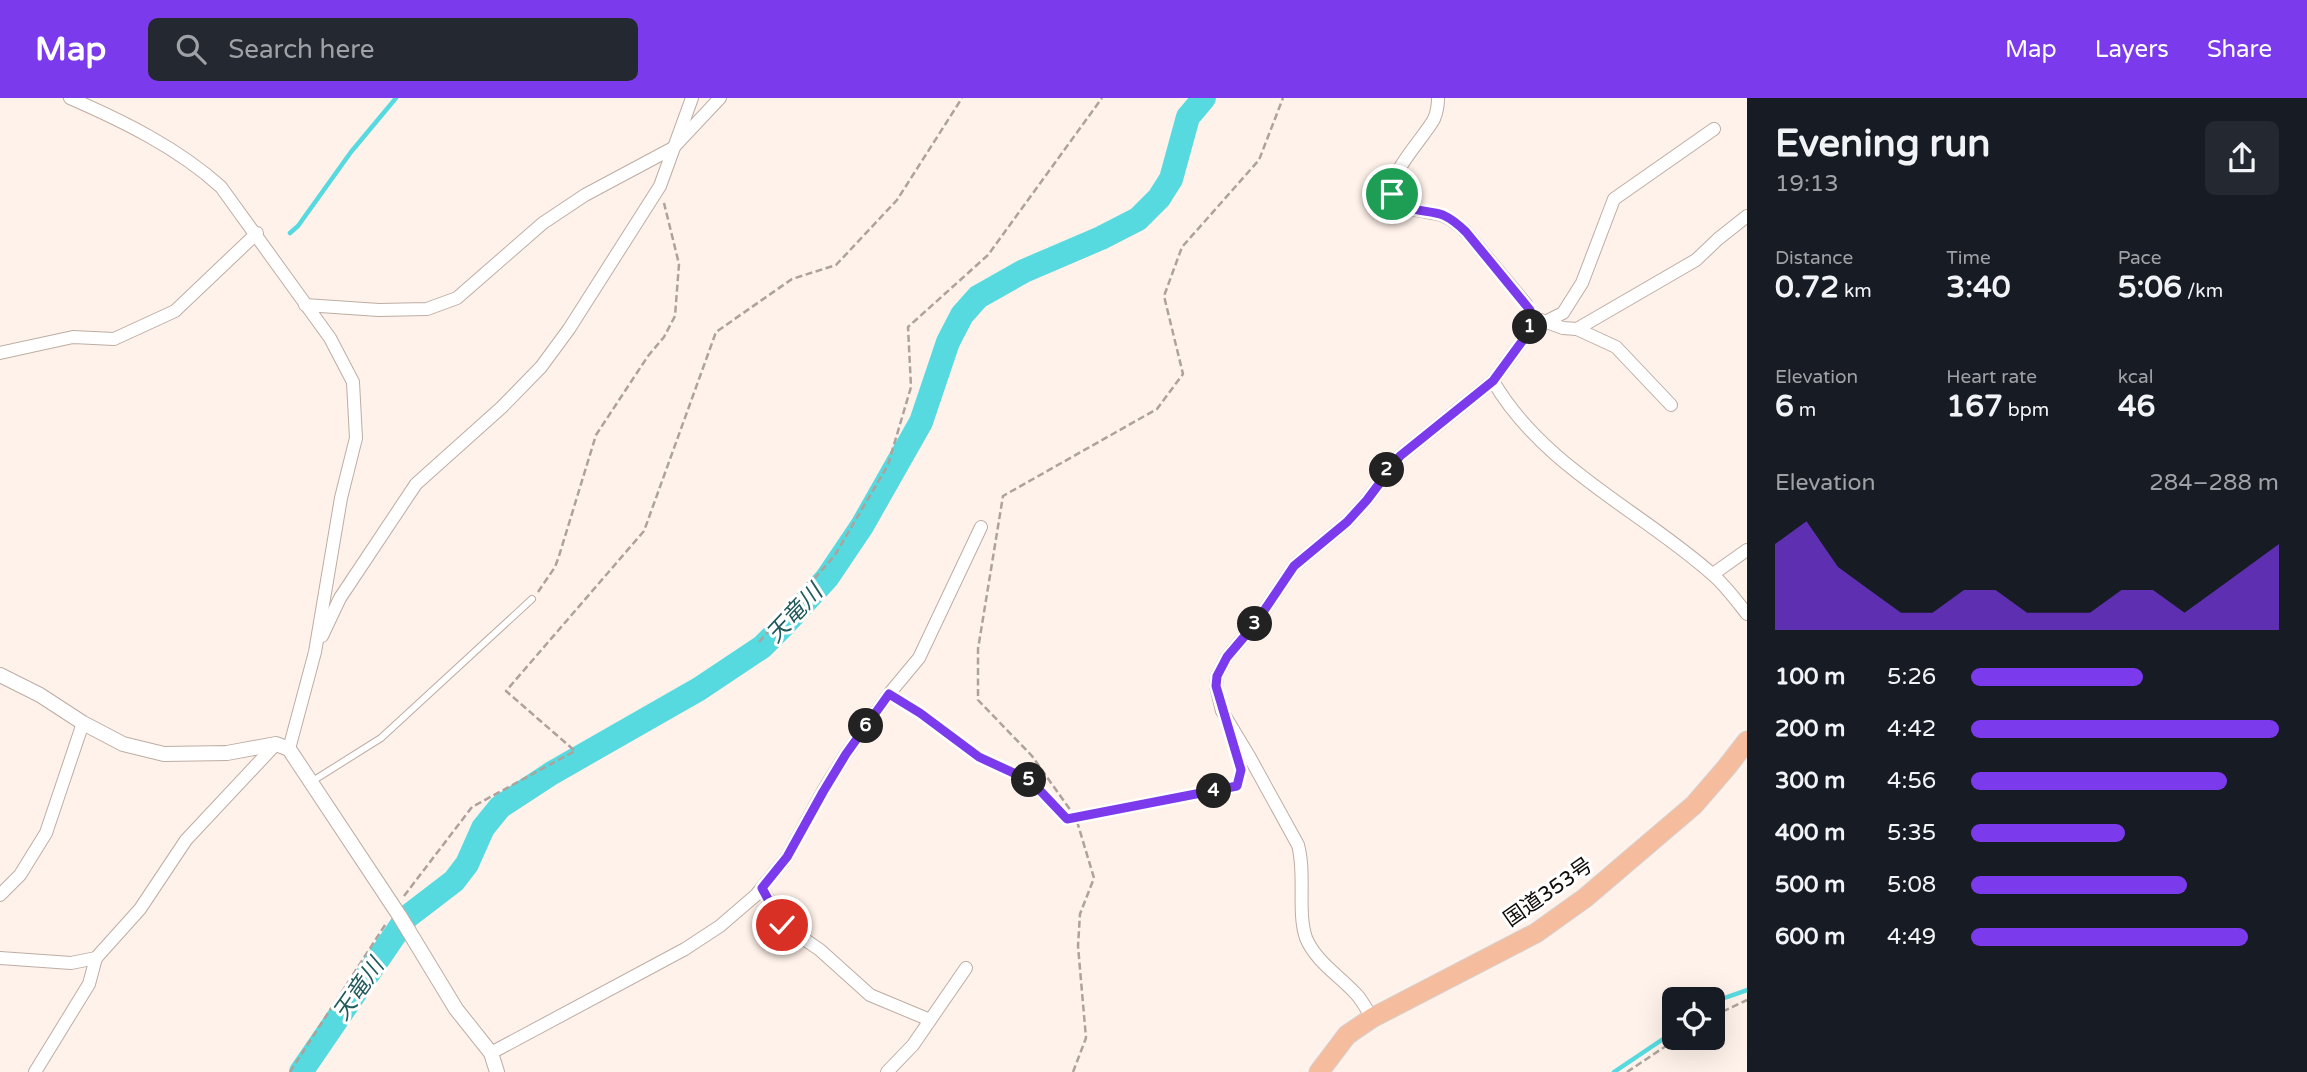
<!DOCTYPE html>
<html lang="en">
<head>
<meta charset="utf-8">
<style>
  :root { --surface:#171b24; --page:#242831; --text:#f1f3f6; --muted:#9ea1a6; --accent:#7c3aed }
  body { margin:0; font-family:"Varela Round","Noto Sans JP",sans-serif; background:var(--page); color:var(--text); height:100vh; display:flex; flex-direction:column; font-size:26px; white-space:nowrap }
  * { box-sizing:border-box; margin:0 }
  p { font-size:23px; color:var(--muted) }
  .icon { flex:none; width:38px; height:38px; fill:none; stroke:currentColor; stroke-width:2; stroke-linecap:round; stroke-linejoin:round }
  .map { position:relative; flex:1; overflow:hidden }
  .details { display:flex; flex-direction:column; background:var(--surface); width:560px }
  .details>* { flex:none }
  .tools { position:absolute; left:1662px; top:889px; display:grid; gap:14px }
  .tools a { display:grid; place-items:center; width:63px; height:63px; border-radius:10px; background:var(--surface); box-shadow:0 7px 28px #0002; font-size:35px }
  .pin { position:absolute; display:grid; place-items:center; width:60px; height:60px; color:#fff; margin:-30px; border:4px solid #fff; border-radius:50%; box-shadow:0 2px 7px #0007 }
  .km { position:absolute; width:35px; height:35px; margin:-18px; border-radius:50%; background:#222; color:#fff; font-size:19px; line-height:35px; text-align:center }
  .round { display:grid; place-items:center; flex:none; width:74px; height:74px; border-radius:10px; background:var(--page) }
  .head { display:flex; align-items:center; justify-content:space-between; height:119px; padding:0 28px }
  h1 { font-size:38px; font-weight:700; line-height:52px }
  .stats { display:grid; grid-template-columns:repeat(3,1fr); gap:10px; height:119px; padding:7px 28px }
  .stats div { display:grid; align-content:center }
  .stats b { font-size:30px; font-weight:700 }
  .stats small { font-size:19px; font-weight:400 }
  .stats p { font-size:19px }
  .chart { height:196px; padding:14px 28px }
  .chart p { display:flex; justify-content:space-between }
  .chart svg { width:100%; height:126px; margin-top:7px; fill:var(--accent); opacity:.7 }
  ul { padding:0 28px; list-style:none; font-size:23px }
  li { display:grid; grid-template-columns:112px 84px 1fr; align-items:center; height:52px }
  li i { height:18px; border-radius:9px; background:var(--accent) }
  header { display:flex; align-items:center; gap:42px; box-sizing:border-box; height:98px; padding:0 35px; background:var(--accent); color:#fff }
  header strong { font-size:33px }
  nav { display:flex; gap:38px; margin-inline-start:auto; font-size:24px }
  .search { width:490px; height:63px; background:var(--page); display:flex; align-items:center; gap:18px; box-sizing:border-box; padding:0 24px; border-radius:10px; color:var(--muted); font-size:26px }
  main { display:flex; flex:1; min-height:0 }
  .map>svg:first-child { display:block }
  .lines { fill:none; stroke-linecap:round; stroke-linejoin:round }
  .stream { stroke:#57dadf; stroke-width:4.5 }
  .river { stroke:#57dadf; stroke-width:24 }
  .service-casing { stroke:#bdada4; stroke-width:8 }
  .minor-casing { stroke:#bdada4; stroke-width:14 }
  .tertiary-casing { stroke:#bdada4; stroke-width:16 }
  .trunk-casing { stroke:#d4d3d3; stroke-width:21 }
  .path { stroke:#ada29c; stroke-width:2.5; stroke-dasharray:7 3.5; stroke-linecap:butt }
  .service { stroke:#fff; stroke-width:6 }
  .minor { stroke:#fff; stroke-width:12 }
  .tertiary { stroke:#fff; stroke-width:14 }
  .trunk { stroke:#f6bc9e; stroke-width:19 }
  .route-casing { stroke:#fff; stroke-width:14 }
  .route { stroke:#7c3aed; stroke-width:9 }
  .labels { text-anchor:middle; stroke-width:6; stroke-linejoin:round; paint-order:stroke }
  .street-label { font-size:21px; fill:#100a08; stroke:#fff }
  .water-label { font-size:23px; font-style:italic; fill:#22595b; stroke:#fff }
</style>
</head>
<body>
<header>
<strong>Map</strong>
<div class="search"><svg class="icon" aria-label="search" viewBox="0 0 24 24"><circle cx="10" cy="10" r="6"/><path d="M15 15l6 6"/></svg>Search here</div>
<nav><a>Map</a><a>Layers</a><a>Share</a></nav>
</header>
<main>
<div class="map">
<svg width="1747" height="974" viewBox="0 0 1747 974">
  <rect width="100%" height="100%" fill="#fff2ea"/>
  <g class="lines">
    <g class="stream">
      <path d="M290,135L298,128L351,54L396,0"/>
      <path d="M1713,904L1747,892"/>
      <path d="M1614,974L1675,933"/>
    </g>
    <path class="river" d="M301,974L407,819L454,783L467,766L483,730L500,709L552,675L699,591L762,549L785,526L827,480L862,428L921,324L948,244L962,217L978,199L1024,173L1101,140L1138,121L1159,100L1171,81L1188,19L1204,0"/>
    <g class="service-casing">
      <path id="service" d="M311,684L381,640L532,501"/>
    </g>
    <g class="minor-casing">
      <g id="minor">
        <path d="M70,0C123,23 178,50 221,89L330,240L353,284L356,340L341,400L315,554L289,651"/>
        <path d="M305,207L379,212L427,211L457,200L543,125L585,97L673,50L720,0"/>
        <path d="M1541,222L1563,230L1577,231L1696,162L1718,141L1747,118"/>
        <path d="M1545,224L1563,215L1582,185L1614,101L1714,31"/>
        <path d="M1577,231L1616,249L1671,307"/>
        <path d="M0,255L73,239L114,241L175,213L257,135"/>
        <path d="M1493,283C1543,369 1640,412 1712,476C1725,487 1736,502 1747,516"/>
        <path d="M1713,476L1747,452"/>
        <path d="M322,538L340,500L416,386L502,309L541,269L569,231L660,88L692,0"/>
        <path d="M762,790L782,826L820,852L870,897L930,922"/>
        <path d="M0,797L20,777L46,735L83,625"/>
        <path d="M0,860L71,865L96,860L140,811L186,742L276,646"/>
        <path d="M1372,920C1367,912 1363,904 1357,897C1340,878 1316,864 1306,840C1297,814 1306,776 1298,747L1249,658L1222,613L1216,588L1217,578L1227,559L1255,526L1294,468L1347,424L1367,402L1400,358L1493,283L1526,238L1531,218L1526,206L1466,134C1459,127 1453,122 1444,118C1430,112 1396,115 1392,95C1388,76 1425,38 1434,21C1437,14 1438,7 1438,0"/>
        <path d="M491,955L685,851L720,828L756,797L787,759L823,693L846,656L889,596L919,560L981,429"/>
        <path d="M35,974L89,886L96,860"/>
        <path d="M887,974L913,947L966,870"/>
      </g>
    </g>
    <g class="tertiary-casing">
      <path id="tertiary" d="M0,577L40,597L83,625L123,646L164,656L227,655L276,646L289,651L399,817L456,911L491,955L497,974"/>
    </g>
    <g class="trunk-casing">
      <path id="trunk" d="M1319,974L1347,937L1372,920L1536,835L1585,800L1694,707L1726,670L1747,643"/>
    </g>
    <g class="path">
      <path d="M538,494L555,469L559,458L596,337L648,258L664,239L675,218L679,166L664,105"/>
      <path d="M759,544L835,457L888,367L911,289L908,229L988,157L1102,0"/>
      <path d="M899,602L920,615L979,659L1031,683L1067,721L1237,688L1240,670"/>
      <path d="M404,798L472,709L575,653L506,593L644,433L716,234L792,181L836,167L897,102L962,0"/>
      <path d="M1713,918L1747,902"/>
      <path d="M290,974L387,824"/>
      <path d="M1073,974L1086,940L1078,848L1080,816L1094,780L1076,720L1032,658L978,602V551L1003,398L1157,311L1183,276L1164,198L1182,149L1259,62L1283,0"/>
      <path d="M1627,974L1678,940"/>
    </g>
    <use href="#service" class="service"/>
    <use href="#minor" class="minor"/>
    <use href="#tertiary" class="tertiary"/>
    <use href="#trunk" class="trunk"/>
  </g>
  <g class="lines">
    <g class="route-casing">
      <path id="route" d="M782,827L762,790L787,759L823,694L846,656L889,596L920,615L979,659L1031,683L1067,721L1237,688L1241,672L1216,588L1217,578L1227,559L1255,526L1294,468L1347,424L1367,402L1400,358L1493,283L1526,238L1530,228V212L1466,134C1459,127 1452,121 1443,117C1425,111 1403,115 1392,96"/>
    </g>
    <use href="#route" class="route"/>
  </g>
  <g class="labels">
    <g class="street-label">
      <text transform="translate(1548 794) rotate(-35)" y="7">国道353号</text>
    </g>
    <g class="water-label">
      <text transform="translate(794 515) rotate(-47)" y="8">天竜川</text>
      <text transform="translate(358 891) rotate(-55)" y="8">天竜川</text>
    </g>
  </g>
</svg>
<div class="tools">
<a><svg class="icon" aria-label="locate" viewBox="0 0 24 24"><circle cx="12" cy="12" r="6"/><path d="M12 2v4M12 18v4M2 12h4M18 12h4"/></svg></a>
</div>
<div class="pin" style="left:1392px;top:96px;background:#1e9e55"><svg class="icon" aria-label="arrive" viewBox="0 0 24 24"><path d="M6 21V4h12l-3 4 3 4H6"/></svg></div>
<div class="pin" style="left:782px;top:827px;background:#d93025"><svg class="icon" aria-label="check" viewBox="0 0 24 24"><path d="M5 12l5 5 9-10"/></svg></div>
<b class="km" style="left:1530px;top:229px">1</b>
<b class="km" style="left:1387px;top:372px">2</b>
<b class="km" style="left:1255px;top:526px">3</b>
<b class="km" style="left:1214px;top:693px">4</b>
<b class="km" style="left:1029px;top:682px">5</b>
<b class="km" style="left:866px;top:628px">6</b>
</div>
<section class="details">
<div class="head"><div><h1>Evening run</h1><p>19:13</p></div><a class="round"><svg class="icon" aria-label="share" viewBox="0 0 24 24"><path d="M12 15V3M7 8l5-5 5 5M5 13v7h14v-7"/></svg></a></div>
<div class="stats">
<div><p>Distance</p><b>0.72<small> km</small></b></div>
<div><p>Time</p><b>3:40</b></div>
<div><p>Pace</p><b>5:06<small> /km</small></b></div>
</div>
<div class="stats">
<div><p>Elevation</p><b>6<small> m</small></b></div>
<div><p>Heart rate</p><b>167<small> bpm</small></b></div>
<div><p>kcal</p><b>46</b></div>
</div>
<div class="chart"><p><span>Elevation</span>284–288 m</p>
<svg viewBox="0 0 160 44" preserveAspectRatio="none"><path d="M0 44V14L10 6L20 22L30 30L40 38L50 38L60 30L70 30L80 38L90 38L100 38L110 30L120 30L130 38L140 30L150 22L160 14V44z"/></svg>
</div>
<ul>
<li><b>100 m</b>5:26<i style="width:56%"></i></li>
<li><b>200 m</b>4:42<i style="width:100%"></i></li>
<li><b>300 m</b>4:56<i style="width:83%"></i></li>
<li><b>400 m</b>5:35<i style="width:50%"></i></li>
<li><b>500 m</b>5:08<i style="width:70%"></i></li>
<li><b>600 m</b>4:49<i style="width:90%"></i></li>
</ul>
</section>
</main>
</body>
</html>
